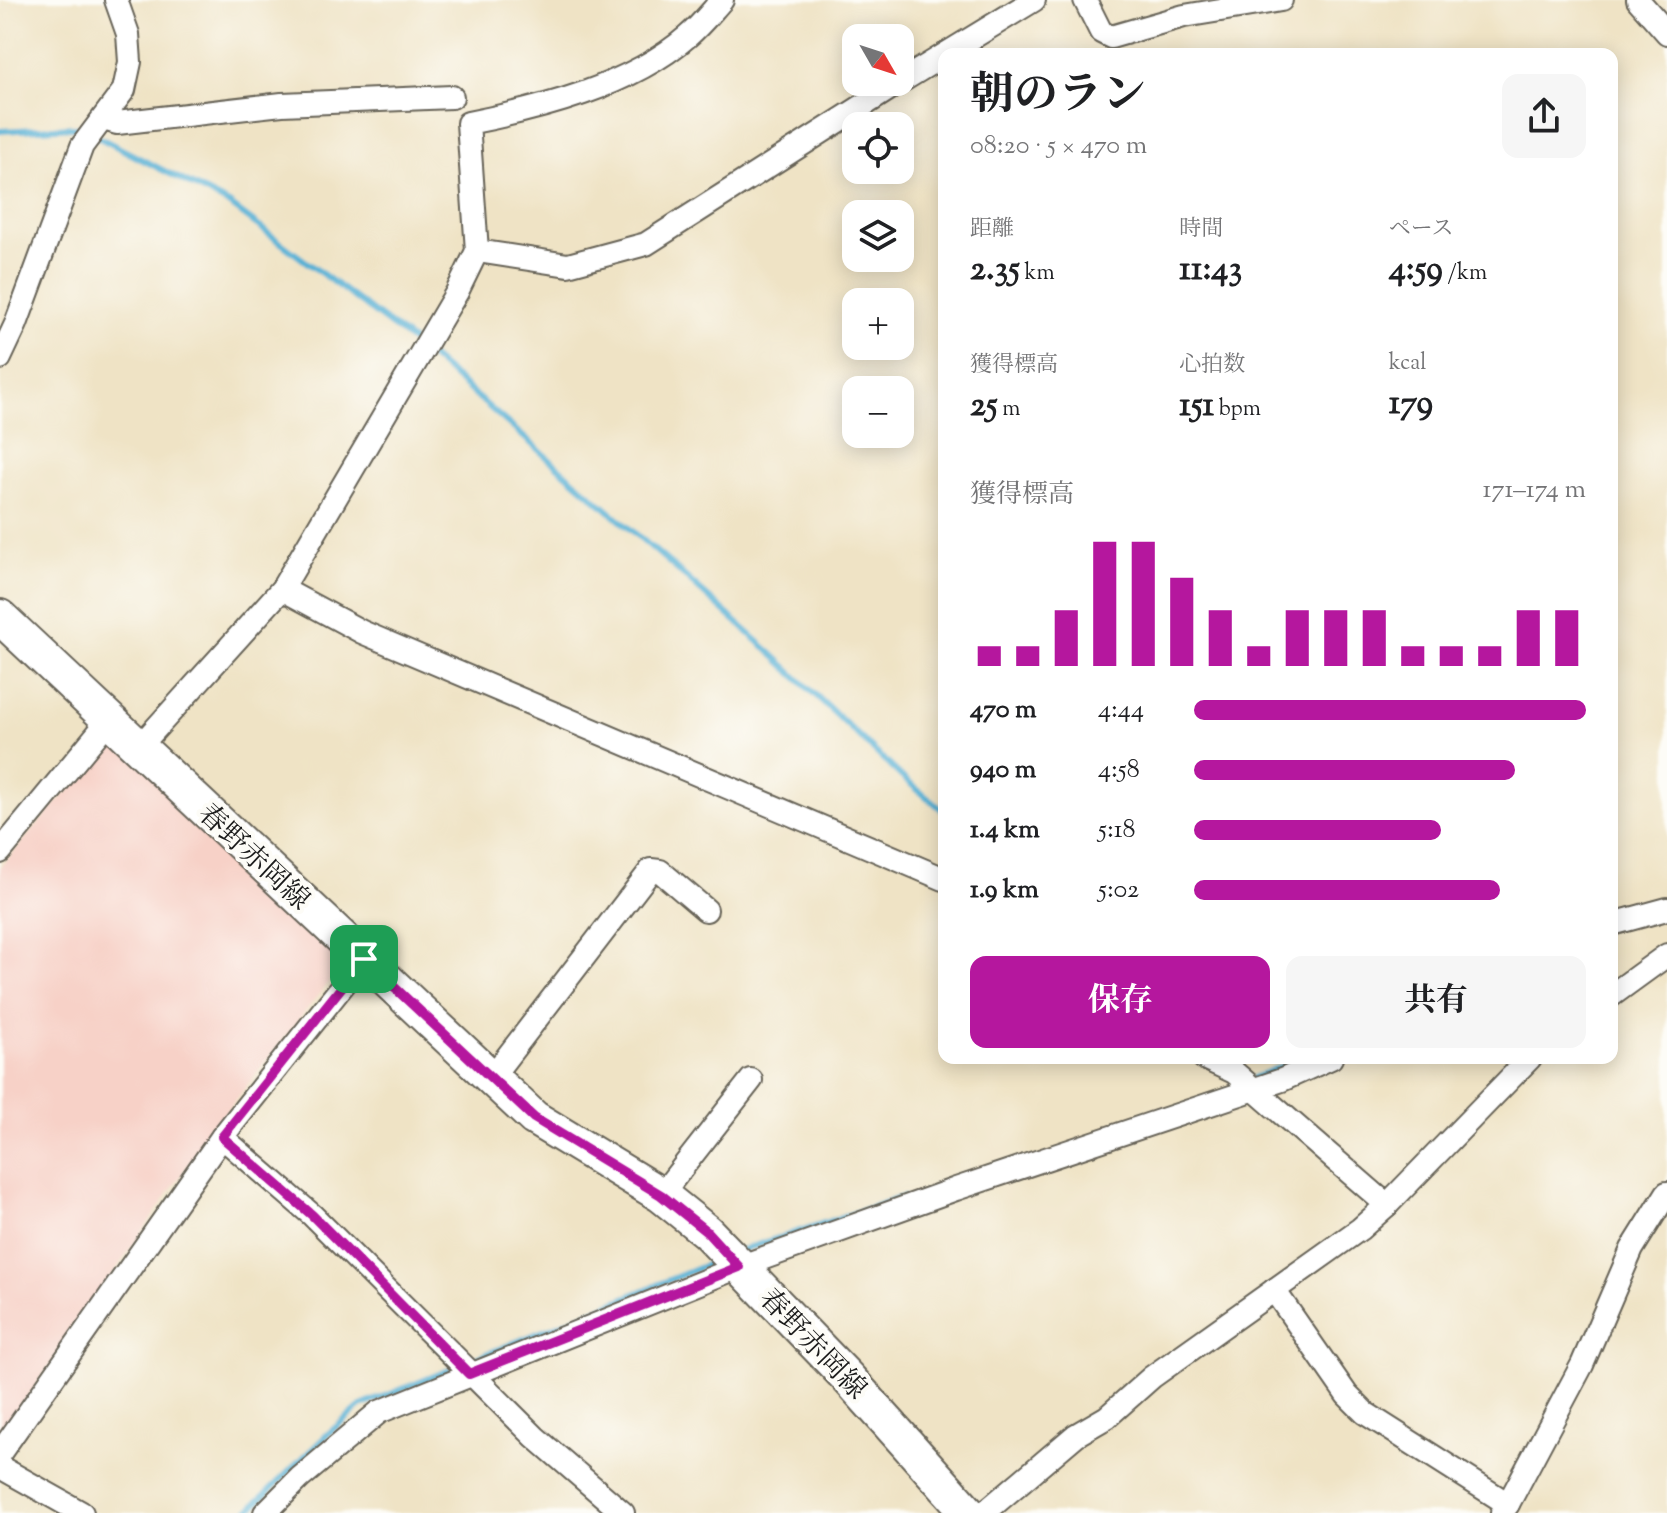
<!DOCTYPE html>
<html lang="ja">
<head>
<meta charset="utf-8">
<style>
  :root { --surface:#fff; --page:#f6f6f6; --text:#202124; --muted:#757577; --accent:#b5179e }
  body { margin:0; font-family:"Sorts Mill Goudy","Noto Serif JP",serif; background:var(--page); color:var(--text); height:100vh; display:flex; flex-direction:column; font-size:30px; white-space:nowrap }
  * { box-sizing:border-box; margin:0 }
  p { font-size:26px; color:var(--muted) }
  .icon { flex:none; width:44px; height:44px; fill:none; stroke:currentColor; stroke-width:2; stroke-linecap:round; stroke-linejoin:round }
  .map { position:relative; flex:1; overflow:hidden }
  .details { position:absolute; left:938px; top:48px; width:680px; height:1016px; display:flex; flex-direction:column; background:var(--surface); border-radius:16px; box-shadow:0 4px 20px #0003 }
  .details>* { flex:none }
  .needle { width:52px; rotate:129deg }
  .buttons { position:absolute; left:842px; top:24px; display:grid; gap:16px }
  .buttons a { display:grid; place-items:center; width:72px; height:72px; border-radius:16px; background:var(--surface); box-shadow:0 4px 20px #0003; font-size:40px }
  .pin { position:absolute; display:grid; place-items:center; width:68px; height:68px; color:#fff; margin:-34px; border-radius:16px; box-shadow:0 4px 12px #0006 }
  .round { display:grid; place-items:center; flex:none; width:84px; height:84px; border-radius:16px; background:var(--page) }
  .head { display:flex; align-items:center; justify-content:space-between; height:136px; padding:0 32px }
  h1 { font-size:44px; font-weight:700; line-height:60px }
  .figures { display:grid; grid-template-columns:repeat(3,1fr); gap:12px; height:136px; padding:8px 32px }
  .figures div { display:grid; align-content:center }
  .figures b { font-size:34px; font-weight:700 }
  .figures small { font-size:22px; font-weight:400 }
  .figures p { font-size:22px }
  .chart { height:224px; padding:16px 32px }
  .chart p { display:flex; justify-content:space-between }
  .chart svg { width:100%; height:144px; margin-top:8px; stroke:var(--accent); stroke-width:6 }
  .button { display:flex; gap:16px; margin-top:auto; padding:16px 32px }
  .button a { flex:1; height:92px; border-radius:16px; background:var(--accent); color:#fff; font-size:32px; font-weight:700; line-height:92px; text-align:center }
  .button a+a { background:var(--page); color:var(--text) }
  ul { padding:0 32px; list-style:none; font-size:26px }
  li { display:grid; grid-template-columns:128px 96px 1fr; align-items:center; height:60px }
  li i { height:20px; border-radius:10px; background:var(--accent) }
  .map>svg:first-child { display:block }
  .built { fill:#f7d1c7 }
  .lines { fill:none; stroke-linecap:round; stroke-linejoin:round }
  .stream { stroke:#57b0d4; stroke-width:6 }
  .minor-casing { stroke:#666257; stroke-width:26 }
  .primary-casing { stroke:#666257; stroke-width:38 }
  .minor { stroke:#fff; stroke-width:22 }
  .primary { stroke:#fff; stroke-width:34 }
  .route-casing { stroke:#fff; stroke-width:16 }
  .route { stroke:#b5179e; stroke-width:10 }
  .labels { text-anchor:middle; stroke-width:8; stroke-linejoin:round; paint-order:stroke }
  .street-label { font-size:28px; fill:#1c1c1c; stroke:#fdfcf7 }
</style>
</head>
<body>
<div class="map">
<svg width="1667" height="1513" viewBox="0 0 1667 1513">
  <rect width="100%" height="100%" fill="#fdfcf7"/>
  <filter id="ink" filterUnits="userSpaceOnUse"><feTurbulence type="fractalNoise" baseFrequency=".0125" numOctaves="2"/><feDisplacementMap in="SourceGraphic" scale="16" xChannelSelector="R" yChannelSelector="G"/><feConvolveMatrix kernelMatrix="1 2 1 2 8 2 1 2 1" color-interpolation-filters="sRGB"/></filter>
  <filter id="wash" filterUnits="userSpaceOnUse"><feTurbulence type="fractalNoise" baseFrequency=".006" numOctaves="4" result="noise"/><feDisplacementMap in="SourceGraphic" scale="32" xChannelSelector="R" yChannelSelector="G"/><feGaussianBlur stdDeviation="1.8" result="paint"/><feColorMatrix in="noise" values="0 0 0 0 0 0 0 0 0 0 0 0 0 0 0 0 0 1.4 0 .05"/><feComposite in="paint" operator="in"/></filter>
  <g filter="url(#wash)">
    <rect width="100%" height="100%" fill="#efe3c5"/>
    <path class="built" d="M113,739L348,957L216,1125L0,1437V867Z"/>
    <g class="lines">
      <g class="stream">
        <path d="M0,131L75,127L86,131"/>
        <path d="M96,136L229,204L416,344L681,573L769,651L903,778L944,811"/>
        <path d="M1625,910L1640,904"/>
        <path d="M1254,1078L1302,1058"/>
        <path d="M739,1251L903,1197"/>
        <path d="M467,1362L711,1263"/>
        <path d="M246,1513L330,1432L361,1406L449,1370"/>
      </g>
    </g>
  </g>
  <g filter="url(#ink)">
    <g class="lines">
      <g class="minor-casing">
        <g id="minor">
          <path d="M1085,0L1101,32L1111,37L1184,16L1281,0"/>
          <path d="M1638,0L1667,33"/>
          <path d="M900,82L1034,0"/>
          <path d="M103,119L117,123L282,104L452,97"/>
          <path d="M477,251L568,265L646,244L900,82"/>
          <path d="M0,358L16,324L82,146L124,90L130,62L128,34L116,0"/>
          <path d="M282,589L362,632L944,879"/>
          <path d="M139,747L282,589L457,292L477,251L468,123C540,109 631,86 688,36C701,25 711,12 722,0"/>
          <path d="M0,852L109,720"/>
          <path d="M1612,924L1667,909"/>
          <path d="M364,959L222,1137L312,1215L535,1437L623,1513"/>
          <path d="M1612,995L1667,955"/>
          <path d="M491,1078L651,870L660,871L706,910"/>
          <path d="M661,1195L751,1080"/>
          <path d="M1387,1205L1530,1058"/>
          <path d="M1274,1290L1347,1395L1365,1413L1508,1504L1502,1513"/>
          <path d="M0,1453L222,1137"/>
          <path d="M0,1467L82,1513"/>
          <path d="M1508,1504L1582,1365L1632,1249L1667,1193"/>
          <path d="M265,1513L300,1478L379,1412L739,1267L956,1189L1282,1080L1331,1058"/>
          <path d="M984,1513L1076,1435L1107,1417L1152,1377L1360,1229L1387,1205L1234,1072L1204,1058"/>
        </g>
      </g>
      <g class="primary-casing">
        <path id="primary" d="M0,617L534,1118L661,1195L707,1232L848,1378L969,1513"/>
      </g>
      <use href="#minor" class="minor"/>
      <use href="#primary" class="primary"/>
    </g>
  </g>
  <g class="lines" filter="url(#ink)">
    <g class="route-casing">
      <path id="route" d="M364,959L534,1118L661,1195L707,1232L739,1267L469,1374L312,1215L222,1137Z"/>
    </g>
    <use href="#route" class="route"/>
  </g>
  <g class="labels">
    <g class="street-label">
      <text transform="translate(255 856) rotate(43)" y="10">春野赤岡線</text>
      <text transform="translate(814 1343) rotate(46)" y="10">春野赤岡線</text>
    </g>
  </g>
</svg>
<div class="buttons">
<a><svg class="needle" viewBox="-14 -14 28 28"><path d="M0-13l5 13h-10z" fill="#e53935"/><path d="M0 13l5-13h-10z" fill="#757577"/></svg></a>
<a><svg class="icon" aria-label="locate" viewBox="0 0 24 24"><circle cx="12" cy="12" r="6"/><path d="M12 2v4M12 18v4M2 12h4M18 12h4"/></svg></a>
<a><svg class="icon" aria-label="layers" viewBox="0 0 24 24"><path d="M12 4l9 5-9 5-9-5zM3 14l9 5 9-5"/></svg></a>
<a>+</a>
<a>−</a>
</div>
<div class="pin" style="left:364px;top:959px;background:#1e9e55"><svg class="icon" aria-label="arrive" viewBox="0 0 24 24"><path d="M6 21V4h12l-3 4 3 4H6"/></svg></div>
<section class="details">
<div class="head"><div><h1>朝のラン</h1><p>08:20 · 5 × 470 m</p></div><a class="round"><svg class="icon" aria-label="share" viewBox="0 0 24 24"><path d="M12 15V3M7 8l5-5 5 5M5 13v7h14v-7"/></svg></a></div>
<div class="figures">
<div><p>距離</p><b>2.35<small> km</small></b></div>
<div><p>時間</p><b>11:43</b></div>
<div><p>ペース</p><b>4:59<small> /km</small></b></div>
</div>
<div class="figures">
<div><p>獲得標高</p><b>25<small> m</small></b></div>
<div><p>心拍数</p><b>151<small> bpm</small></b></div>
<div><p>kcal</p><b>179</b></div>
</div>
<div class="chart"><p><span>獲得標高</span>171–174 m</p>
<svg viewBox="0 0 160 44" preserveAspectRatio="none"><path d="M5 44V38M15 44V38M25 44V27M35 44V6M45 44V6M55 44V17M65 44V27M75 44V38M85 44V27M95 44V27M105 44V27M115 44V38M125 44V38M135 44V38M145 44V27M155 44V27"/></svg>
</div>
<ul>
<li><b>470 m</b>4:44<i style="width:100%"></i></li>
<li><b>940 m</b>4:58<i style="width:82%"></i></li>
<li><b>1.4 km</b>5:18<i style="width:63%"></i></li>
<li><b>1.9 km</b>5:02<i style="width:78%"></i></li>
</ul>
<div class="button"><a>保存</a><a>共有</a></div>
</section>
</div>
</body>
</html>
